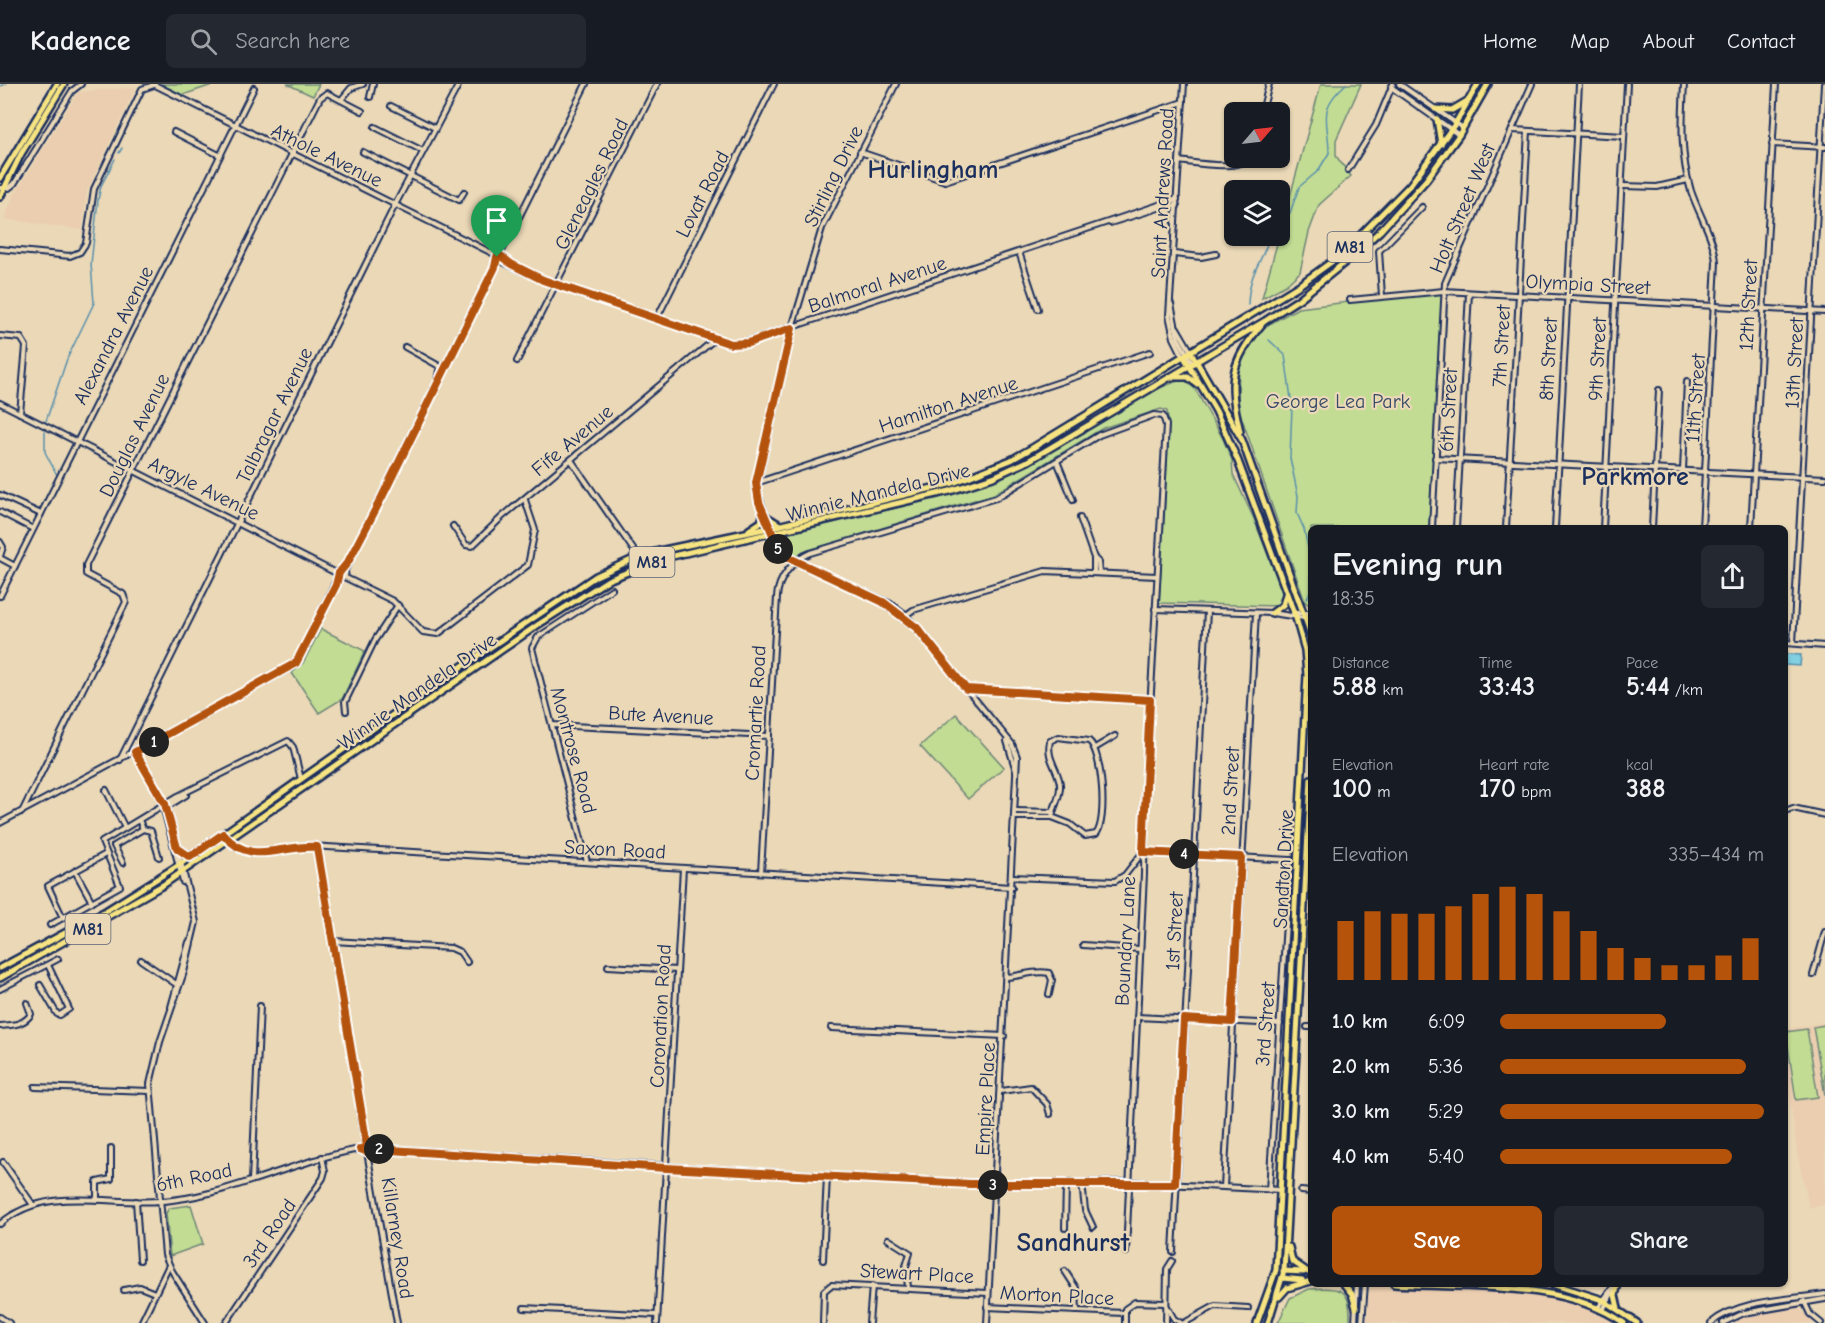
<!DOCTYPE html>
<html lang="en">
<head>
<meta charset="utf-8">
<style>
  :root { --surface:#171b24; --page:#242831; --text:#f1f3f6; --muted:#9ea1a6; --line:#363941; --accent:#b45309 }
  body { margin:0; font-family:"Comic Neue",sans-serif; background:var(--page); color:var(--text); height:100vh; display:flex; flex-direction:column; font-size:22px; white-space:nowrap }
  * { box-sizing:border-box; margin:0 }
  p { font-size:20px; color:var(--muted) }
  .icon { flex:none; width:33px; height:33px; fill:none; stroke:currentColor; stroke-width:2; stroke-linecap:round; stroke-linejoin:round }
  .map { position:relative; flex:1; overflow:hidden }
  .panel { position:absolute; left:1308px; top:441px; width:480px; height:762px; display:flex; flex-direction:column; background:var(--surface); border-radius:9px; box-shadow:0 2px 4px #0004 }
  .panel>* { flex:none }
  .needle { width:39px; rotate:62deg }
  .fabs { position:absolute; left:1224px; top:18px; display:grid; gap:12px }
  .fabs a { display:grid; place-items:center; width:66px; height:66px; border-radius:9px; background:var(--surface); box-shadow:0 2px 4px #0004; font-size:30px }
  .pin { position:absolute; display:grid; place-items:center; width:51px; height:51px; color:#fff; margin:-62px -26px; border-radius:50% 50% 50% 0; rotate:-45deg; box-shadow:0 0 6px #0007 }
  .pin .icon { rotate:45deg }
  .km { position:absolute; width:30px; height:30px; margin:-15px; border-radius:50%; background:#222; color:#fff; font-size:16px; line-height:30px; text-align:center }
  .round { display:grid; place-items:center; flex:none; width:63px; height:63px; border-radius:9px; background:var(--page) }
  .summary { display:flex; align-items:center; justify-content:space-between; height:102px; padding:0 24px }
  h1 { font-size:33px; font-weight:800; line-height:45px }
  .metrics { display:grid; grid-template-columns:repeat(3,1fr); gap:9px; height:102px; padding:6px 24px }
  .metrics div { display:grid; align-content:center }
  .metrics b { font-size:26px; font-weight:800 }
  .metrics small { font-size:16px; font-weight:400 }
  .metrics p { font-size:16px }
  .chart { height:168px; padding:12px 24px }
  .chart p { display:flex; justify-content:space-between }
  .chart svg { width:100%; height:108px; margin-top:6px; stroke:var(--accent); stroke-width:6 }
  .button { display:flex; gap:12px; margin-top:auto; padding:12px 24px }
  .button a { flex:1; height:69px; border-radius:9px; background:var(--accent); color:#fff; font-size:24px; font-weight:800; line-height:69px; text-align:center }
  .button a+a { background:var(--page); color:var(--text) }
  ul { padding:0 24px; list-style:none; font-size:20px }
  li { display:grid; grid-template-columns:96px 72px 1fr; align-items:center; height:45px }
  li i { height:15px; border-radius:8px; background:var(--accent) }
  header { display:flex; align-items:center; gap:36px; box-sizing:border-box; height:84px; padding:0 30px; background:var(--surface); border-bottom:2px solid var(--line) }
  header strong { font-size:28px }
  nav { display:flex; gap:33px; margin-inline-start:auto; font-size:21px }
  .search { width:420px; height:54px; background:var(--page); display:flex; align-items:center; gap:15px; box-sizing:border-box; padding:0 21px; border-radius:9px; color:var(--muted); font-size:22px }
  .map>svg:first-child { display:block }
  .built { fill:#ebceb0 }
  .green { fill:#c2dc93; stroke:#6e8678; stroke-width:1.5 }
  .water { fill:#82cfe1; stroke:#598fad; stroke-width:1.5 }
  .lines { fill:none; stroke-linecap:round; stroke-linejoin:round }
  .stream { stroke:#598fad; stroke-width:1.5 }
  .minor-casing { stroke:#1b2f5e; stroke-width:8 }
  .major-casing { stroke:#1b2f5e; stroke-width:10 }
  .minor { stroke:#ead8b6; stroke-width:4 }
  .major { stroke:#f6e381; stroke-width:5 }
  .route-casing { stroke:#fff; stroke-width:12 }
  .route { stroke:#b45309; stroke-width:8 }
  .labels { text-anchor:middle; stroke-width:4.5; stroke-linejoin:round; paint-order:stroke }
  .shield { fill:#ead8b6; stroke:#596278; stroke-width:1.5 }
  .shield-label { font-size:18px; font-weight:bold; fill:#1b2f5e }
  .street-label { font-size:20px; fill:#1b2f5e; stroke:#ead8b6 }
  .park-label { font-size:20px; fill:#344966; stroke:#ead8b6 }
  .district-label { font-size:26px; font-weight:bold; fill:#1b2f5e; stroke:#ead8b6 }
</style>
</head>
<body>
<header>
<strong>Kadence</strong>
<div class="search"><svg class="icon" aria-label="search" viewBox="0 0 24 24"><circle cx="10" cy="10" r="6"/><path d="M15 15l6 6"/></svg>Search here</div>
<nav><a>Home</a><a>Map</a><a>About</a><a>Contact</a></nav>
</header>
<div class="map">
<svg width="1825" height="1239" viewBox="0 0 1825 1239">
  <rect width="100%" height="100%" fill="#ead8b6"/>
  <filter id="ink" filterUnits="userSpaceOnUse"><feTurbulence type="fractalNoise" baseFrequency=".0167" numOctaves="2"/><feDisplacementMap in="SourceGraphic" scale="12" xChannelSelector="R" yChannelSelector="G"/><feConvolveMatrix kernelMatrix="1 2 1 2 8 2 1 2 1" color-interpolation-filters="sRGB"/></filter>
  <g filter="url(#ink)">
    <g class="built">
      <path d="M136,3L87,107L82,146L4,135L13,113L78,8Z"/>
      <path d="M1825,938V1121L1809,1123L1797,1068L1785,979V946Z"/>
      <path d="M1369,1202L1533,1209L1599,1223L1619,1239H1367Z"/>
      <path d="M1795,1221L1816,1239H1733L1740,1233Z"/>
    </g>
    <g class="green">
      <path d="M161,0H215L183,11Z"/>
      <path d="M287,0H319L313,12Z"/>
      <path d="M1321,0H1361L1336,56V72L1351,92L1319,121L1309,148L1300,188L1286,201L1262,214Z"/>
      <path d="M1442,207L1429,444H1311V522L1305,518L1238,323L1239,276L1261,245L1298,224Z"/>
      <path d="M1183,295L1195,305L1223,355L1232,376L1233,390L1254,435L1281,505L1283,513L1279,522L1159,519L1169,343L1167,327L1161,325L1103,344L994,410L803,468L796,474L783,457L786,450L939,414L988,399L1027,381L1154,306Z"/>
      <path d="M321,545L365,567L342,615L319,629L292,589L303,579Z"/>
      <path d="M956,630L1004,683L968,715L920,662Z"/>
      <path d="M1825,941V1011L1813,943Z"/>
      <path d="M1807,945L1818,1013L1796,1016L1786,948Z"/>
      <path d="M191,1121L203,1160L170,1172L166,1129L169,1124Z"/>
      <path d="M1309,1205C1341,1203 1351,1203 1350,1239H1278L1290,1214Z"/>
    </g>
    <path class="water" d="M1785,570L1801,571L1800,582L1785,581Z"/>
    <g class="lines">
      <g class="stream">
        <path d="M0,2L6,0"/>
        <path d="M119,69L122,64"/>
        <path d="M1280,138L1290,129L1299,103L1318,87L1329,69C1329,36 1316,26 1346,0"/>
        <path d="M1248,221C1249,187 1261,181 1270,152"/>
        <path d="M1269,256L1285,271L1292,322L1290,374L1298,412L1297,429L1304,445L1311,478"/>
        <path d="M46,337L67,275L94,219L91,180L98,116L101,102L115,75"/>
        <path d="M45,344V368L57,391"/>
        <path d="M1307,515L1311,504"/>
      </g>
      <g class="minor-casing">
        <g id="minor">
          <path d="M153,0L498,172"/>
          <path d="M896,0L822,144L792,244L756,404L772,450L783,472L893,521L905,530L1012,660L1017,673L987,1239"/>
          <path d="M1399,0L1463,44"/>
          <path d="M1684,0C1682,38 1680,71 1691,107C1699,131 1714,153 1716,178L1702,444"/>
          <path d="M1391,3L1459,51"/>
          <path d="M370,13L373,0"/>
          <path d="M341,16L351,4L363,0"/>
          <path d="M391,22L435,44"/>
          <path d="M1262,28L1269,0"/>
          <path d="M375,43L423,67"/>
          <path d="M1512,46L1624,52"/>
          <path d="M174,48L219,71"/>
          <path d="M1772,60L1825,63"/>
          <path d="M363,68L459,116L464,108"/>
          <path d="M860,68L945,97L1183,18"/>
          <path d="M1179,77C1196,79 1239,87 1249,74"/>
          <path d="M1348,86L1376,41L1393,0"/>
          <path d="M1623,102L1657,103L1688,96"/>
          <path d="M0,104H9L14,100L72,7L81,0"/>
          <path d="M1110,139L1165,122H1177"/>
          <path d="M0,165L70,172L80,168L86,159L94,105L142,5L154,1"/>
          <path d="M1019,168L1038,225"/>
          <path d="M1174,170L1201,173L1216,170"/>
          <path d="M500,171L586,0"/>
          <path d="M500,171L511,180"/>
          <path d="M501,177L543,196L731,260H741L1177,115"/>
          <path d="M1382,212L1379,167L1422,123"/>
          <path d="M1350,216L1444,207L1825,228"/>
          <path d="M1171,220L1178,254L1192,279"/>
          <path d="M657,234L774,0"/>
          <path d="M1177,244L1191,268"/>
          <path d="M0,252L21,254L26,262L20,329"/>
          <path d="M405,263L441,283L438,292"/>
          <path d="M1183,272L1174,254L1169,231L1184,0"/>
          <path d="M517,277L657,0"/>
          <path d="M0,319L338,490"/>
          <path d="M1435,374L1825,394"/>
          <path d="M571,376L644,481"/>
          <path d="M1057,377L1073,416"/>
          <path d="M1683,386L1687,297"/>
          <path d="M756,399L1150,268"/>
          <path d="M0,411L41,430"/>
          <path d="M0,428L33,445"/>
          <path d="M1080,434L1094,474L1098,478L1099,489"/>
          <path d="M453,442L466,461L472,462L502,433L715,255"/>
          <path d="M1432,444L1445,199L1532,0"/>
          <path d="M1456,444L1469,209"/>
          <path d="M1506,444L1528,47"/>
          <path d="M1555,444L1579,0"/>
          <path d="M1603,444L1627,0"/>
          <path d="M1652,444L1659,306"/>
          <path d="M1751,444L1776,0"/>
          <path d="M0,458L3,463L0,472"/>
          <path d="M0,474L15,482"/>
          <circle cx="342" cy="490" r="3.5"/>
          <path d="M344,488L498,176"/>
          <path d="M1094,489V474"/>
          <path d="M344,493L393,517L423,548L438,550L528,481L535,446L525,416"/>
          <path d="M0,512L254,4"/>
          <path d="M884,519L917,544"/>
          <path d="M1155,525L1272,529L1311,535"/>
          <path d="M1293,529H1311"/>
          <path d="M902,534L913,526L1045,487L1157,492"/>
          <path d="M1785,559L1825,562"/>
          <path d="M1793,559L1824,0"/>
          <path d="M967,605L1150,616"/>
          <path d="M346,627L345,618L375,556L398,521"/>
          <path d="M552,641L769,652"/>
          <path d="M1007,657L1016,687"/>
          <path d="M1095,664L1115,652"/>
          <path d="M135,668L167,723L196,838L184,888L160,958L150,1000L165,1171L172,1187L205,1239"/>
          <path d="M120,676L395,121L459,0"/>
          <path d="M106,706L125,744"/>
          <path d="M163,722L183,798"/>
          <path d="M165,724L186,711"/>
          <path d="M1016,727L1052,728"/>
          <path d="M1785,727L1793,724L1825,731"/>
          <path d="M22,728L126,518L123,510L86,490V481L320,14L327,9L362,27"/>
          <path d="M1016,733H1052L1070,740L1085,752L1096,750C1108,737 1102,667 1089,657L1058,653L1050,657C1046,675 1058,684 1060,700C1061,713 1054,721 1052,733"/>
          <path d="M139,736L143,745L151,747L159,773"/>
          <path d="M0,739L293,582L304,566L338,492"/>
          <path d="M227,755C249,779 281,764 310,762L1012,803"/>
          <path d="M317,763L367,1064"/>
          <path d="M587,778L532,564L538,553L612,505"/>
          <path d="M123,779L114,762L143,745"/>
          <path d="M75,787L92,818"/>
          <path d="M761,788L777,513C778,494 793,476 810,469L996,414L1099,351L1154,331L1163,332L1166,341L1145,714L1144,790L1126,1168"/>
          <path d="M1012,793L1115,797L1125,791L1143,768L1291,776"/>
          <path d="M63,834L48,802L106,770"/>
          <path d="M50,841L120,802L102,758L178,712L288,657L293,663L301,695"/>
          <path d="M333,857L451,864L460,868L467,878"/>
          <path d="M1083,861L1139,865"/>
          <path d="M141,876L176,900"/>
          <path d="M608,882L677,886"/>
          <path d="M1813,891L1825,848"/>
          <path d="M1006,893C1022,892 1034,886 1049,889L1052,896L1049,910"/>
          <path d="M40,901L57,930L60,931L69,925L48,881"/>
          <path d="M0,905L58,875"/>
          <path d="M171,923L189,858"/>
          <path d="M1137,933L1280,940"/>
          <path d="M0,942C12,941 24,941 31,930L27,919"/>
          <path d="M1307,943H1311"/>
          <path d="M831,944L1004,952"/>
          <path d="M35,1003L150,1007"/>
          <path d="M1001,1007L1031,1003L1047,1020L1050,1030"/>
          <path d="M370,1064L664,1082"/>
          <path d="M367,1068L397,1239"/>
          <path d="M3,1078L33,1121"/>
          <path d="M666,1081L683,784"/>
          <path d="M668,1083L995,1101L1129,1098L1280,1106"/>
          <path d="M252,1096L260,922"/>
          <path d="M1082,1099L1085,1126L1093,1143"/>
          <path d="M1224,1103L1256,529"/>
          <path d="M1269,1106L1290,776"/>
          <path d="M1301,1107L1311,1108"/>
          <path d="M97,1116V1098L111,1095V1064"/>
          <path d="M136,1117L140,1176"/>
          <path d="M0,1140C49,1098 114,1124 172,1116C239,1108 300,1074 366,1064"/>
          <path d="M1065,1144L1066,1100"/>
          <path d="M888,1155L910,1169L906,1182L908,1204"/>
          <path d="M1173,1168L1207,527"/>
          <path d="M823,1176L827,1092"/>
          <path d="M1065,1187L1076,1204L1077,1227"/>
          <path d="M124,1206L140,1203L155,1209"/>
          <path d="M1804,1217L1810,1230L1821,1239"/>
          <path d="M987,1223L1124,1229"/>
          <path d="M524,1224L657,1231"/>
          <path d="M1598,1224L1615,1200"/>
          <path d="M1603,1226L1615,1203"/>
          <path d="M0,1233L9,1239"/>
          <path d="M141,1239L169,1181"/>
          <path d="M226,1239L323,1094L325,1087L322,1073"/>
          <path d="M657,1239L666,1084"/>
          <path d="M823,1239L824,1207L831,1201L988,1209"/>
          <path d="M869,1239L872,1202"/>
          <path d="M1125,1239V1225L1135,1218L1165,1219L1174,1235L1181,1239"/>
          <path d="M1166,1239L1167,1185L1172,1177"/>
          <path d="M1184,1239L1215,1222L1248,1224"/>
          <path d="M1355,1239L1357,1200"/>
          <path d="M1362,1239L1365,1200"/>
          <path d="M1711,1239C1740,1215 1790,1216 1825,1210"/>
          <path d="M1723,1239L1744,1229L1825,1215"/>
        </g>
      </g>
      <g class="major-casing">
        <g id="major">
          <path d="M1435,25L1452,26L1469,16"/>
          <path d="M1437,35L1441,60"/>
          <path d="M0,94L57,0"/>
          <path d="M0,113L21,70L64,0"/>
          <path d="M1191,268L1242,356L1311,551"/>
          <path d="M1184,273L1216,327L1238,377L1296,534L1305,566L1307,591L1276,1186L1257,1239"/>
          <path d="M1170,293H1188L1197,300"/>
          <path d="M1240,347C1228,298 1229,279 1262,240"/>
          <path d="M764,431L780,441"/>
          <path d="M749,446L761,438L764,429"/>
          <path d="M1272,529L1283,521L1286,510"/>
          <path d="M177,764L190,773"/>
          <path d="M0,884L104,828L179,781L458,585L596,492L640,472L659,467L769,444L953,399L1011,376L1034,363L1298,202L1341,171L1410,101L1455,40L1478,0"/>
          <path d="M0,894L163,801L539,540L608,496L660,475L950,407L993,393L1028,377L1265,237L1299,215L1349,175L1380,147L1426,96L1459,51L1488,0"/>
          <path d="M1289,1163L1292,1177L1308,1188"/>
          <path d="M1283,1187L1304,1188"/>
          <path d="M1282,1194L1302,1196"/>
          <path d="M1344,1200L1352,1210L1356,1224"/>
          <path d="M1394,1200C1465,1204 1564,1196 1624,1239"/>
          <path d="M1552,1200L1603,1216L1637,1239"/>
          <path d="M1618,1200L1615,1211L1618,1224"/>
          <path d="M1279,1213L1287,1204L1311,1197"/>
          <path d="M1268,1239L1284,1187L1311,695"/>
        </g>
      </g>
      <use href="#minor" class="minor"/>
      <use href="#major" class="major"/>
    </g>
  </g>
  <g class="lines" filter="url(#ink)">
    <g class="route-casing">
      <path id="route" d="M501,172L511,180L543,196L731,260L748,259L792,244L756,399L759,418L781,470L883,518L917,544L966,605L1150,616L1143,768L1241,773L1232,938L1184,935L1175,1100H970L666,1084L376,1065L368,1068L360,1065L367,1064L366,1056L317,763C280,760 252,784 223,750L190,773L177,764L165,720L135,668L296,579L336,501L339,489L348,478L382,413L495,183L497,173Z"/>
    </g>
    <use href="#route" class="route"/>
  </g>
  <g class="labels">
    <g class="shield">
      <rect x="1327.5" y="148" width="45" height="30" rx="4.5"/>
      <rect x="629.5" y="463" width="45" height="30" rx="4.5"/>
      <rect x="65.5" y="830" width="45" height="30" rx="4.5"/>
    </g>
    <g class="shield-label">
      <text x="1350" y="169">M81</text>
      <text x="652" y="484">M81</text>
      <text x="88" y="851">M81</text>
    </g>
    <g class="street-label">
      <text transform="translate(327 71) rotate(26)" y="7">Athole Avenue</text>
      <text transform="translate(833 92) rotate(-64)" y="7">Stirling Drive</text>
      <text transform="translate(591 100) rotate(-64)" y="7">Gleneagles Road</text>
      <text transform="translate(1162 109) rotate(-87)" y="7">Saint Andrews Road</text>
      <text transform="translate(702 110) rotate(-63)" y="7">Lovat Road</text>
      <text transform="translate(1462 124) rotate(-67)" y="7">Holt Street West</text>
      <text transform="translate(877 200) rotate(-18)" y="7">Balmoral Avenue</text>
      <text transform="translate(1588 200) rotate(3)" y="7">Olympia Street</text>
      <text transform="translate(1748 221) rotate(-87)" y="7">12th Street</text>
      <text transform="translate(113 251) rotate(-63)" y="7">Alexandra Avenue</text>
      <text transform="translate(1501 262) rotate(-87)" y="7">7th Street</text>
      <text transform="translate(1548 275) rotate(-87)" y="7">8th Street</text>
      <text transform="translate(1597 275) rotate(-87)" y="7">9th Street</text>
      <text transform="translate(1794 279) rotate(-87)" y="7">13th Street</text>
      <text transform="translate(1695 314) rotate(-86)" y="7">11th Street</text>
      <text transform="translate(948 320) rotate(-18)" y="7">Hamilton Avenue</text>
      <text transform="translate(1448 326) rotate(-87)" y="7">6th Street</text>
      <text transform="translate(274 331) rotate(-64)" y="7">Talbragar Avenue</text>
      <text transform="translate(134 351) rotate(-64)" y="7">Douglas Avenue</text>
      <text transform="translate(572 356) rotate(-40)" y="7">Fife Avenue</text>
      <text transform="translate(204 404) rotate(26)" y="7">Argyle Avenue</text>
      <text transform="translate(878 408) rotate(-14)" y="7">Winnie Mandela Drive</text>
      <text transform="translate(417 607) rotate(-35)" y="7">Winnie Mandela Drive</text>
      <text transform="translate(755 629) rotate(-87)" y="7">Cromartie Road</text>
      <text transform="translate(661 631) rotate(3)" y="7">Bute Avenue</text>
      <text transform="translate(574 666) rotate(75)" y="7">Montrose Road</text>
      <text transform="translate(1230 707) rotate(-87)" y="7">2nd Street</text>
      <text transform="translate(615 765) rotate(3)" y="7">Saxon Road</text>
      <text transform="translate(1283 785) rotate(-87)" y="7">Sandton Drive</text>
      <text transform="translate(1174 847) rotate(-87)" y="7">1st Street</text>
      <text transform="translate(1125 857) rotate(-87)" y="7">Boundary Lane</text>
      <text transform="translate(660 932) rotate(-87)" y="7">Coronation Road</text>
      <text transform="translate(1265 940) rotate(-86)" y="7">3rd Street</text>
      <text transform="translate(985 1015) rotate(-87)" y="7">Empire Place</text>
      <text transform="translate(194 1093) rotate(-12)" y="7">6th Road</text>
      <text transform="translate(269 1149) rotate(-56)" y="7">3rd Road</text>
      <text transform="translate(398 1154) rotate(81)" y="7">Killarney Road</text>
      <text transform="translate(917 1189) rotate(3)" y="7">Stewart Place</text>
      <text transform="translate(1057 1211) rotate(3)" y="7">Morton Place</text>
    </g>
    <g class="park-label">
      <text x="1338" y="324">George Lea Park</text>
    </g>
    <g class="district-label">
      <text x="933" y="94">Hurlingham</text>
      <text x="1635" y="401">Parkmore</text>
      <text x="1073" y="1167">Sandhurst</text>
    </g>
  </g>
</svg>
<div class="fabs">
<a><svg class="needle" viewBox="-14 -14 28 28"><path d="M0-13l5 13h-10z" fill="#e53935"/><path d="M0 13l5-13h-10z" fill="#9ea1a6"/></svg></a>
<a><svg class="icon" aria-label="layers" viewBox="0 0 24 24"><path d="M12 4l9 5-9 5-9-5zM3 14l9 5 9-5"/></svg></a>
</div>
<div class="pin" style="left:497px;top:173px;background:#1e9e55"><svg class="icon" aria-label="arrive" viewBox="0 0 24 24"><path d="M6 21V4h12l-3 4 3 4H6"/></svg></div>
<b class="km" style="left:154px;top:658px">1</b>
<b class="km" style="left:379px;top:1065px">2</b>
<b class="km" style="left:993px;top:1101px">3</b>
<b class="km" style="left:1184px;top:770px">4</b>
<b class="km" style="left:778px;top:465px">5</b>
<section class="panel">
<div class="summary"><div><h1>Evening run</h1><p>18:35</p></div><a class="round"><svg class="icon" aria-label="share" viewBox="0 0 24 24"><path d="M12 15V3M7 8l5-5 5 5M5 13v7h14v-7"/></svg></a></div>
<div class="metrics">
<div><p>Distance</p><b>5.88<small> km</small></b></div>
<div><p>Time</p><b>33:43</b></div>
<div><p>Pace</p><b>5:44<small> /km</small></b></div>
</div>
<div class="metrics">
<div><p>Elevation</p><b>100<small> m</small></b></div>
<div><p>Heart rate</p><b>170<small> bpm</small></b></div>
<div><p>kcal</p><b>388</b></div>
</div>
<div class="chart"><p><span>Elevation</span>335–434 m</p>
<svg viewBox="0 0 160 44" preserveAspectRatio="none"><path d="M5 44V20M15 44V16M25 44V17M35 44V17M45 44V14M55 44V9M65 44V6M75 44V9M85 44V16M95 44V24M105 44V31M115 44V35M125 44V38M135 44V38M145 44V34M155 44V27"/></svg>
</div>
<ul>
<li><b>1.0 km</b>6:09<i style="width:63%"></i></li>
<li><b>2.0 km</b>5:36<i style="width:93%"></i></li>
<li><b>3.0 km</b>5:29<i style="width:100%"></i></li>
<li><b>4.0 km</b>5:40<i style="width:88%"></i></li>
</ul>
<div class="button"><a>Save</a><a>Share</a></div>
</section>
</div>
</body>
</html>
